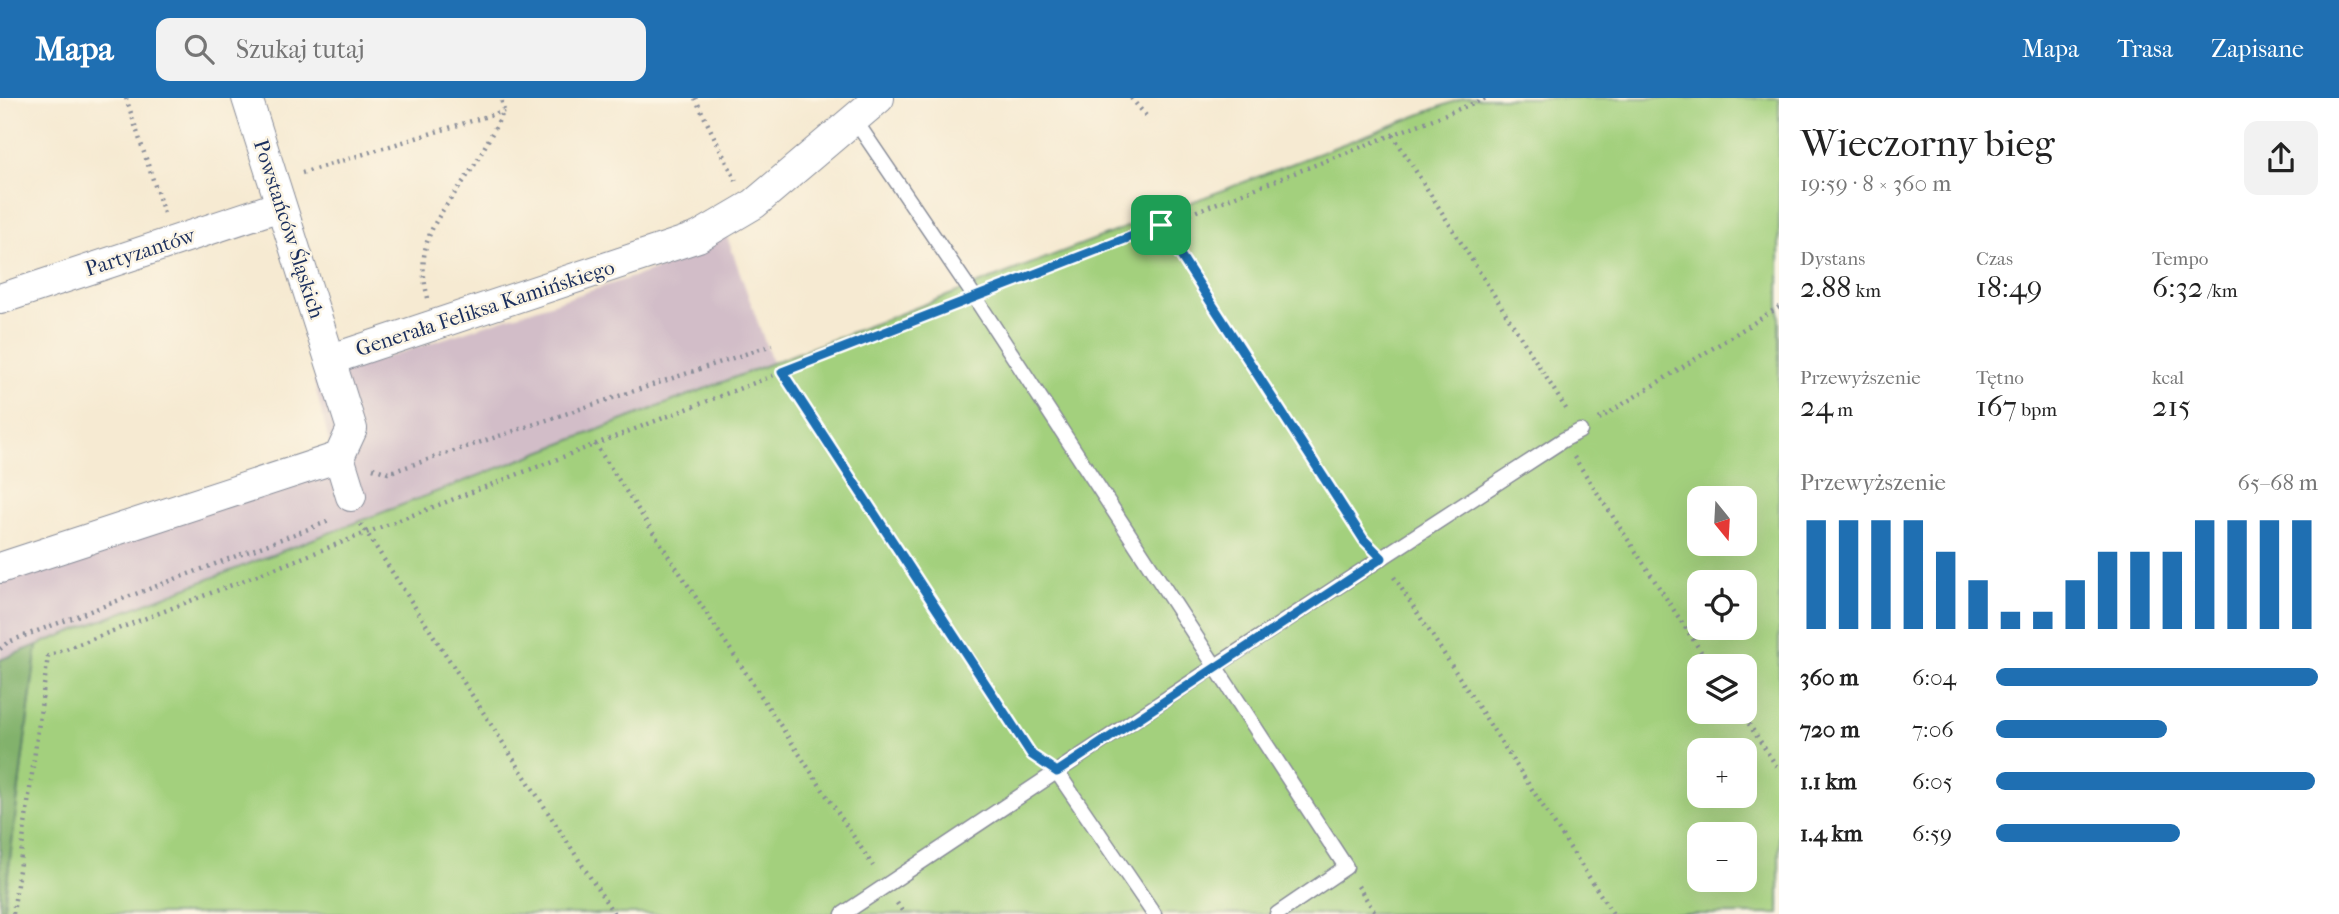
<!DOCTYPE html>
<html lang="pl">
<head>
<meta charset="utf-8">
<style>
  :root { --surface:#fff; --page:#f2f2f2; --text:#222; --muted:#767676; --accent:#1f6fb2 }
  body { margin:0; font-family:"IM FELL French Canon",serif; background:var(--page); color:var(--text); height:100vh; display:flex; flex-direction:column; font-size:26px; white-space:nowrap }
  * { box-sizing:border-box; margin:0 }
  p { font-size:23px; color:var(--muted) }
  .icon { flex:none; width:38px; height:38px; fill:none; stroke:currentColor; stroke-width:2; stroke-linecap:round; stroke-linejoin:round }
  .map { position:relative; flex:1; overflow:hidden }
  .details { display:flex; flex-direction:column; background:var(--surface); width:560px }
  .details>* { flex:none }
  .needle { width:46px; rotate:162deg }
  .buttons { position:absolute; left:1687px; top:388px; display:grid; gap:14px }
  .buttons a { display:grid; place-items:center; width:70px; height:70px; border-radius:14px; background:var(--surface); box-shadow:0 7px 28px #0002; font-size:35px }
  .pin { position:absolute; display:grid; place-items:center; width:60px; height:60px; color:#fff; margin:-30px; border-radius:14px; box-shadow:0 4px 10px #0006 }
  .round { display:grid; place-items:center; flex:none; width:74px; height:74px; border-radius:14px; background:var(--page) }
  .overview { display:flex; align-items:center; justify-content:space-between; height:119px; padding:0 21px }
  h1 { font-size:38px; font-weight:600; line-height:52px }
  .figures { display:grid; grid-template-columns:repeat(3,1fr); gap:10px; height:119px; padding:7px 21px }
  .figures div { display:grid; align-content:center }
  .figures b { font-size:30px; font-weight:600 }
  .figures small { font-size:19px; font-weight:400 }
  .figures p { font-size:19px }
  .chart { height:196px; padding:14px 21px }
  .chart p { display:flex; justify-content:space-between }
  .chart svg { width:100%; height:126px; margin-top:7px; stroke:var(--accent); stroke-width:6 }
  ul { padding:0 21px; list-style:none; font-size:23px }
  li { display:grid; grid-template-columns:112px 84px 1fr; align-items:center; height:52px }
  li i { height:18px; border-radius:9px; background:var(--accent) }
  header { display:flex; align-items:center; gap:42px; box-sizing:border-box; height:98px; padding:0 35px; background:var(--accent); color:#fff }
  header strong { font-size:33px }
  nav { display:flex; gap:38px; margin-inline-start:auto; font-size:24px }
  .search { width:490px; height:63px; background:var(--page); display:flex; align-items:center; gap:18px; box-sizing:border-box; padding:0 24px; border-radius:14px; color:var(--muted); font-size:26px }
  main { display:flex; flex:1; min-height:0 }
  .map>svg:first-child { display:block }
  .industrial { fill:#d2bdc8 }
  .green { fill:#a3d07d; stroke:#5f806e; stroke-width:2; fill-rule:evenodd }
  .forest { fill:#82b26c; stroke:#4e7065; stroke-width:2 }
  .lines { fill:none; stroke-linecap:round; stroke-linejoin:round }
  .lane-casing { stroke:#888c98; stroke-width:17 }
  .street-casing { stroke:#888c98; stroke-width:32 }
  .path { stroke:#888c98; stroke-width:4.5; stroke-dasharray:2 5; stroke-linecap:butt }
  .lane { stroke:#fff; stroke-width:14 }
  .street { stroke:#fff; stroke-width:30 }
  .route-casing { stroke:#fff; stroke-width:14 }
  .route { stroke:#1f6fb2; stroke-width:9 }
  .labels { text-anchor:middle; stroke-width:5; stroke-linejoin:round; paint-order:stroke }
  .street-label { font-size:21px; fill:#1b2f5e; stroke:#fcf5e5 }
</style>
</head>
<body>
<header>
<strong>Mapa</strong>
<div class="search"><svg class="icon" aria-label="search" viewBox="0 0 24 24"><circle cx="10" cy="10" r="6"/><path d="M15 15l6 6"/></svg>Szukaj tutaj</div>
<nav><a>Mapa</a><a>Trasa</a><a>Zapisane</a></nav>
</header>
<main>
<div class="map">
<svg width="1779" height="816" viewBox="0 0 1779 816">
  <rect width="100%" height="100%" fill="#fcf5e5"/>
  <filter id="ink" filterUnits="userSpaceOnUse"><feTurbulence type="fractalNoise" baseFrequency=".0143" numOctaves="2"/><feDisplacementMap in="SourceGraphic" scale="14" xChannelSelector="R" yChannelSelector="G"/><feConvolveMatrix kernelMatrix="1 2 1 2 8 2 1 2 1" color-interpolation-filters="sRGB"/></filter>
  <filter id="wash" filterUnits="userSpaceOnUse"><feTurbulence type="fractalNoise" baseFrequency=".00686" numOctaves="4" result="noise"/><feDisplacementMap in="SourceGraphic" scale="28" xChannelSelector="R" yChannelSelector="G"/><feGaussianBlur stdDeviation="1.57" result="paint"/><feColorMatrix in="noise" values="0 0 0 0 0 0 0 0 0 0 0 0 0 0 0 0 0 1.4 0 .05"/><feComposite in="paint" operator="in"/></filter>
  <g filter="url(#wash)">
    <rect width="100%" height="100%" fill="#f6ead2"/>
    <path class="industrial" d="M726,136L772,264L0,562V476L334,365L314,283L691,160Z"/>
    <path class="green" d="M1463,0H1779V816H3L37,547ZM1699,401H1745V446H1699ZM1699,485H1745V530H1699ZM1699,569H1745V614H1699ZM1699,653H1745V698H1699ZM1699,737H1745V782H1699Z"/>
    <path class="forest" d="M37,547L3,816H0V562Z"/>
  </g>
  <g filter="url(#ink)">
    <g class="lines">
      <g class="lane-casing">
        <g id="lane">
          <path d="M854,21L968,189L1346,769L1277,816"/>
          <path d="M1057,674L1154,816"/>
          <path d="M843,816L1214,569L1563,342L1580,333"/>
        </g>
      </g>
      <g class="street-casing">
        <g id="street">
          <path d="M0,201L280,108"/>
          <path d="M332,261L698,139L754,106L879,0"/>
          <path d="M339,359L351,398"/>
          <path d="M0,470L339,359L352,331L247,0"/>
        </g>
      </g>
      <g class="path">
        <path d="M126,0L164,115"/>
        <path d="M695,0L736,83"/>
        <path d="M1131,0L1148,20"/>
        <path d="M1393,37L1568,314"/>
        <path d="M302,75L504,13"/>
        <path d="M1161,127L1367,445"/>
        <path d="M994,192L1487,0"/>
        <path d="M428,200C411,137 445,114 475,66C485,49 494,31 504,13L501,0"/>
        <path d="M782,274L1032,658L1038,661"/>
        <path d="M1599,321L1779,209"/>
        <path d="M595,346L873,768"/>
        <path d="M1574,359L1711,569"/>
        <path d="M373,370L388,375L772,247"/>
        <path d="M361,426L614,816"/>
        <path d="M1394,479L1613,816"/>
        <path d="M0,551L8,544L332,422"/>
        <path d="M1741,614L1779,672"/>
        <path d="M1358,788L1376,816"/>
        <path d="M897,805L904,816"/>
        <path d="M13,816L48,558L953,208"/>
      </g>
      <use href="#lane" class="lane"/>
      <use href="#street" class="street"/>
    </g>
  </g>
  <g class="lines" filter="url(#ink)">
    <g class="route-casing">
      <path id="route" d="M1161,127L1364,442L1382,460L1057,674L1032,657L782,274Z"/>
    </g>
    <use href="#route" class="route"/>
  </g>
  <g class="labels">
    <g class="street-label">
      <text transform="translate(289 131) rotate(72)" y="7">Powstańców Śląskich</text>
      <text transform="translate(140 154) rotate(-18)" y="7">Partyzantów</text>
      <text transform="translate(485 210) rotate(-18)" y="7">Generała Feliksa Kamińskiego</text>
    </g>
  </g>
</svg>
<div class="buttons">
<a><svg class="needle" viewBox="-14 -14 28 28"><path d="M0-13l5 13h-10z" fill="#e53935"/><path d="M0 13l5-13h-10z" fill="#767676"/></svg></a>
<a><svg class="icon" aria-label="locate" viewBox="0 0 24 24"><circle cx="12" cy="12" r="6"/><path d="M12 2v4M12 18v4M2 12h4M18 12h4"/></svg></a>
<a><svg class="icon" aria-label="layers" viewBox="0 0 24 24"><path d="M12 4l9 5-9 5-9-5zM3 14l9 5 9-5"/></svg></a>
<a>+</a>
<a>−</a>
</div>
<div class="pin" style="left:1161px;top:127px;background:#1e9e55"><svg class="icon" aria-label="arrive" viewBox="0 0 24 24"><path d="M6 21V4h12l-3 4 3 4H6"/></svg></div>
</div>
<section class="details">
<div class="overview"><div><h1>Wieczorny bieg</h1><p>19:59 · 8 × 360 m</p></div><a class="round"><svg class="icon" aria-label="share" viewBox="0 0 24 24"><path d="M12 15V3M7 8l5-5 5 5M5 13v7h14v-7"/></svg></a></div>
<div class="figures">
<div><p>Dystans</p><b>2.88<small> km</small></b></div>
<div><p>Czas</p><b>18:49</b></div>
<div><p>Tempo</p><b>6:32<small> /km</small></b></div>
</div>
<div class="figures">
<div><p>Przewyższenie</p><b>24<small> m</small></b></div>
<div><p>Tętno</p><b>167<small> bpm</small></b></div>
<div><p>kcal</p><b>215</b></div>
</div>
<div class="chart"><p><span>Przewyższenie</span>65–68 m</p>
<svg viewBox="0 0 160 44" preserveAspectRatio="none"><path d="M5 44V6M15 44V6M25 44V6M35 44V6M45 44V17M55 44V27M65 44V38M75 44V38M85 44V27M95 44V17M105 44V17M115 44V17M125 44V6M135 44V6M145 44V6M155 44V6"/></svg>
</div>
<ul>
<li><b>360 m</b>6:04<i style="width:100%"></i></li>
<li><b>720 m</b>7:06<i style="width:53%"></i></li>
<li><b>1.1 km</b>6:05<i style="width:99%"></i></li>
<li><b>1.4 km</b>6:59<i style="width:57%"></i></li>
</ul>
</section>
</main>
</body>
</html>
